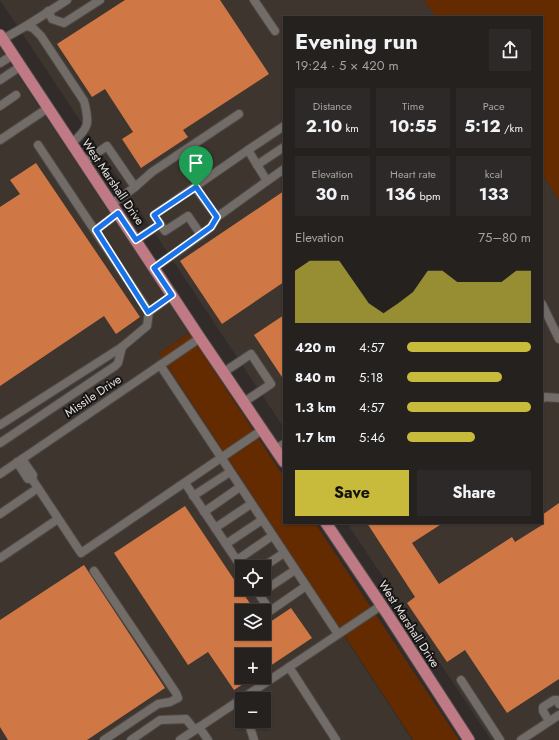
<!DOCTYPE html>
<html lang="en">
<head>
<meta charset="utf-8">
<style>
  :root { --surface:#25211f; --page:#2d2928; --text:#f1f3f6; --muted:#a3a3a4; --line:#423e3d; --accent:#c8bb3b }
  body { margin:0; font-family:Jost,sans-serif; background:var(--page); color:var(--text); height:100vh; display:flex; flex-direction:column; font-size:15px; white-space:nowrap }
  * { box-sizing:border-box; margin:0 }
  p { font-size:13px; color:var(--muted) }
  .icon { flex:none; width:22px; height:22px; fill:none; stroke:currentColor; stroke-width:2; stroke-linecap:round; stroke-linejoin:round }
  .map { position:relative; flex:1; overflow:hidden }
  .sheet { position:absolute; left:283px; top:16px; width:260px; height:508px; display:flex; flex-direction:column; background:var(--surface); border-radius:0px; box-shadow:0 1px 3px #0004,0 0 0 1px var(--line) }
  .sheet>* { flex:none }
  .fabs { position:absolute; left:235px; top:560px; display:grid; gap:8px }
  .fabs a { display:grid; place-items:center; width:36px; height:36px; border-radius:0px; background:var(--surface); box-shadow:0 1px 3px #0004,0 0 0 1px var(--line); font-size:20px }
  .pin { position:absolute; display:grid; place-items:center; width:34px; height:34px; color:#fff; margin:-41px -17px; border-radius:50% 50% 50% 0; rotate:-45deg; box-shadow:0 0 4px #0007 }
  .pin .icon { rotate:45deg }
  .round { display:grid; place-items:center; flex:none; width:42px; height:42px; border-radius:0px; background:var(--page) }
  .head { display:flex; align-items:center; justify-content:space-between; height:68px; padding:0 12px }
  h1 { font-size:22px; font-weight:700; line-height:30px }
  .stats { display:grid; grid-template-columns:repeat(3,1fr); gap:6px; height:68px; padding:4px 12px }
  .stats div { display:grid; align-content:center; border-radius:0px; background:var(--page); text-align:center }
  .stats b { font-size:17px; font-weight:700 }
  .stats small { font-size:11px; font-weight:400 }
  .stats p { font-size:11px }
  .chart { height:112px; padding:8px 12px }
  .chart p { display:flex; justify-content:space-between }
  .chart svg { width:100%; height:72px; margin-top:4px; fill:var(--accent); opacity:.7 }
  .action { display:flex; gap:8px; margin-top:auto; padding:8px 12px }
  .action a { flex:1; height:46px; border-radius:0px; background:var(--accent); color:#111; font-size:16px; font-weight:700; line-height:46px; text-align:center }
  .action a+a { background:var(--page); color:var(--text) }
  ul { padding:0 12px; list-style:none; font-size:13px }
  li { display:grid; grid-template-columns:64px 48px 1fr; align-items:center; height:30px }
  li i { height:10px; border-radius:5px; background:var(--accent) }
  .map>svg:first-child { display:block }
  .built { fill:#3f352f; fill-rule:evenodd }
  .green { fill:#642a00 }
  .building { fill:#d07845 }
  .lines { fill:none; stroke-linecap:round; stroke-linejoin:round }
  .minor-casing { stroke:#4e4a48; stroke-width:10 }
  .major-casing { stroke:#4e4a48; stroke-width:13 }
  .minor { stroke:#726c68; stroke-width:8 }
  .major { stroke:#c07a86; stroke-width:11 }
  .route-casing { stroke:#fff; stroke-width:8 }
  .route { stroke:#1a73e8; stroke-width:5 }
  .labels { text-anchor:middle; stroke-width:4; stroke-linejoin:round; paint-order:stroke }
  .street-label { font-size:12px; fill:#e6e2e1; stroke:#171514 }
</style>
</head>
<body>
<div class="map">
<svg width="559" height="740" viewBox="0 0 559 740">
  <rect width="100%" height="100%" fill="#312c29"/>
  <g class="built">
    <path d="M0,0H424L436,17H284V428Z"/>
    <path d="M0,48L189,333L159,353L412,740H0ZM242,567H264V589H242ZM242,611H264V633H242ZM242,655H264V677H242ZM242,699H264V721H242Z"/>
    <path d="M542,174L559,200V740H491L347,523H542Z"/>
  </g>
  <g class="green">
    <path d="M424,0H559V200L542,174V17H436Z"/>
    <path d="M189,333L284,477V523H315L459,740H413L159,353Z"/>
  </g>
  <g class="building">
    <path d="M125,0H220L269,74L183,130L188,137L141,168L122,139L133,132L105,89L92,97L57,44Z"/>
    <path d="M36,163L140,317L116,334L104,316L0,386V207L20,194L10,180Z"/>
    <path d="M284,191V282L222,324L180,261Z"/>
    <path d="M284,315V380L254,335Z"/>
    <path d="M559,503V679L507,713L465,650L447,662L407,603L415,597L367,523H443L412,543L439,584L512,537L515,542L542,525V515Z"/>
    <path d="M185,506L255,611H242V641L254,633H264V626L291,608L312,638L264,670V655H242V677H254L234,690L208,652L188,665L114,553Z"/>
    <path d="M84,565L165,688L87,740H8L0,727V620Z"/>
  </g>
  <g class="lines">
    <g class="minor-casing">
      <g id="minor">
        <path d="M254,0L275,31"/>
        <path d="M48,11L52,19L64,23L100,0"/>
        <path d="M26,26L67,0"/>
        <path d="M3,39L26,26L33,28L41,36L84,101C90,124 89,128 72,143"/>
        <path d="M0,63L13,55"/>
        <path d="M0,80L21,66"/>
        <path d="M0,106L16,95"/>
        <path d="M0,140L48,108"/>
        <path d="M248,150L284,126"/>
        <path d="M84,162L107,146L135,187L112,204"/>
        <path d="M257,165L284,147"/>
        <path d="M267,181L284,169"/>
        <path d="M135,187L152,172L239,114"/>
        <path d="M96,230L118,213"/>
        <path d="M201,235L211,227L217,217"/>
        <path d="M136,240L160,224L154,215L248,150L267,181L217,217L195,187"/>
        <path d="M154,268L201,235L188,216L165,231L160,224"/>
        <path d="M542,304L559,339"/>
        <path d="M149,312L172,295"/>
        <path d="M160,365L338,634"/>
        <path d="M224,372L251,354L271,384L244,402"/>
        <path d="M542,399L544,397L559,398"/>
        <path d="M0,425L122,347L147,326L149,312L38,145"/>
        <path d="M0,443L115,366L118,363L122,347"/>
        <path d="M276,449L284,444"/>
        <path d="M22,459L33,475L32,479L81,553L262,430"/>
        <path d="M17,462L28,479H32"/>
        <path d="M0,474L200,338"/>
        <path d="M185,483L242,568"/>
        <path d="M193,496L230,472"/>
        <path d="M204,512L240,487"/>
        <path d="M0,514L38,488"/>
        <path d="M215,528L251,504"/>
        <path d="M226,544L262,520"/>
        <path d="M0,558L58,519"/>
        <path d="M237,560L272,536"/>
        <path d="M263,567L284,553"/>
        <path d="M295,570L259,594L270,611L306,586"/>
        <path d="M94,571L176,693L178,698L170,702L158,704L104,740"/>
        <path d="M289,667L336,740"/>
        <path d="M461,680L500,740"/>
        <path d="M248,721L254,740"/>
        <path d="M549,721L543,711V707L554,700H557L559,704"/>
        <path d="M199,727L208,740"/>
        <path d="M131,740L160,720L186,719L195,730"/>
        <path d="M180,740L382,605"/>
        <path d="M521,740L559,715"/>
      </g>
    </g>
    <g class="major-casing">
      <g id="major">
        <path d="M0,35L200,338L284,462"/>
        <path d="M326,523L388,615L469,740"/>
      </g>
    </g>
    <use href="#minor" class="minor"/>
    <use href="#major" class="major"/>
  </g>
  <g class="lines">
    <g class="route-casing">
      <path id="route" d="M196,187L217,217L211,227L154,268L172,295L148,312L96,230L118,213L136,240L160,224L154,215Z"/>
    </g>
    <use href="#route" class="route"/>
  </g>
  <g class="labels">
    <g class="street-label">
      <text transform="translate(113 182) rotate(56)" y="4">West Marshall Drive</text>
      <text transform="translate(93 396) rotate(-34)" y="4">Missile Drive</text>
      <text transform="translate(409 624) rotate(57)" y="4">West Marshall Drive</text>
    </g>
  </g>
</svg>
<div class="fabs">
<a><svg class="icon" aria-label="locate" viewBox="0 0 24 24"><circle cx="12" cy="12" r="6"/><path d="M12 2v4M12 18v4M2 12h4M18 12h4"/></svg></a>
<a><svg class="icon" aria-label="layers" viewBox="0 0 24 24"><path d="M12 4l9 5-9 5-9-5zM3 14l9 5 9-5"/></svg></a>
<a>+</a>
<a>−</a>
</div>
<div class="pin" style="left:196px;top:187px;background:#1e9e55"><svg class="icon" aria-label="arrive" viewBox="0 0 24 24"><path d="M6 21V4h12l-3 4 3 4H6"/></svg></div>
<section class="sheet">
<div class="head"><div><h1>Evening run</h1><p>19:24 · 5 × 420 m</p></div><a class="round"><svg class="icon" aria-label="share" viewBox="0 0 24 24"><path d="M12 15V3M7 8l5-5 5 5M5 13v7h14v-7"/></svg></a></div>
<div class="stats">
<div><p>Distance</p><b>2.10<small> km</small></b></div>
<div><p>Time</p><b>10:55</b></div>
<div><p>Pace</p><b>5:12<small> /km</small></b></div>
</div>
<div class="stats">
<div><p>Elevation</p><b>30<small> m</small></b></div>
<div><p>Heart rate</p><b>136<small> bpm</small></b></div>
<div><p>kcal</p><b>133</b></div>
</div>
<div class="chart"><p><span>Elevation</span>75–80 m</p>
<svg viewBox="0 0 160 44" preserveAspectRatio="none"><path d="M0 44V12L10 6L20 6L30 6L40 19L50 32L60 38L70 32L80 25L90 12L100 12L110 19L120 19L130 19L140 19L150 12L160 12V44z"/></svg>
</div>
<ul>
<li><b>420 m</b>4:57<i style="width:100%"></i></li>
<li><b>840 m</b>5:18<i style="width:77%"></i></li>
<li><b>1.3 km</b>4:57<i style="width:100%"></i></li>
<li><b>1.7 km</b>5:46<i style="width:55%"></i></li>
</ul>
<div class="action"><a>Save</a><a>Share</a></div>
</section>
</div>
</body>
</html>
